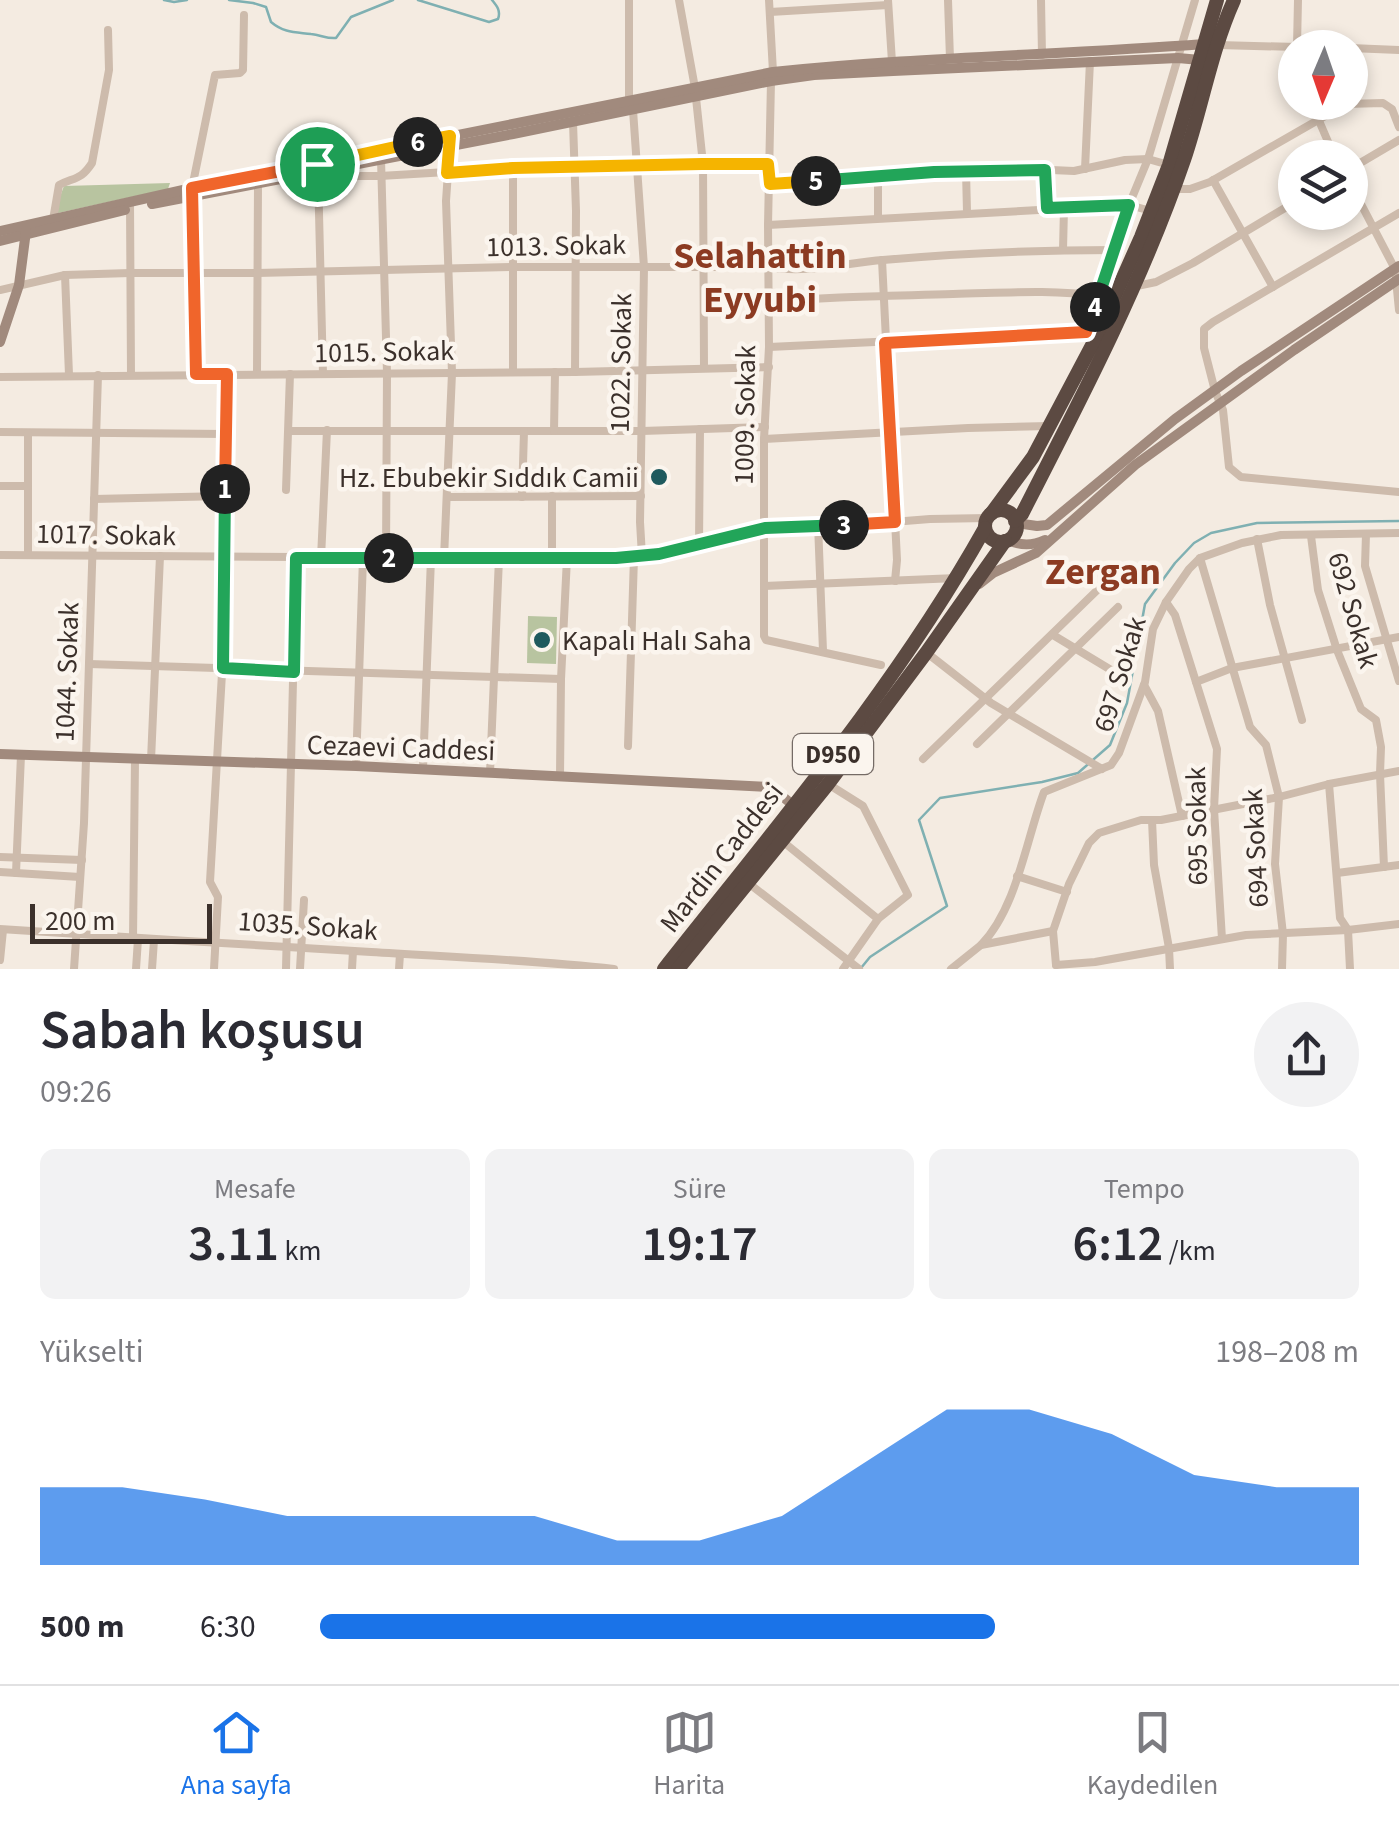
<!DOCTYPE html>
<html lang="tr">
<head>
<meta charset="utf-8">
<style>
  :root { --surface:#fff; --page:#f2f2f3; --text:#2b2b33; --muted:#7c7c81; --line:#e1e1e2; --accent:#1a73e8 }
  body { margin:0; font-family:"Source Sans 3",sans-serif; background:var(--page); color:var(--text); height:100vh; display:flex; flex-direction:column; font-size:38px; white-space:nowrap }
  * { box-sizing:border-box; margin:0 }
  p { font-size:32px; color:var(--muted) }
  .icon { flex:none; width:55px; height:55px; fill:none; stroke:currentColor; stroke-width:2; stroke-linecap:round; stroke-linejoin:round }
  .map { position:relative; height:969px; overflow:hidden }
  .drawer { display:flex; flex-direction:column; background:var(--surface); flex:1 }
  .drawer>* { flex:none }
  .needle { width:65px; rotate:182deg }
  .fabs { position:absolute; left:1278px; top:30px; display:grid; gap:20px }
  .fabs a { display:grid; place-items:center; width:90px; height:90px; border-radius:50%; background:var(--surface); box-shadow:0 5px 15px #0003; font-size:50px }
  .scale { position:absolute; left:30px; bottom:25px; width:182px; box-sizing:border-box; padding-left:10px; border:5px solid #3b302b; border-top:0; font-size:28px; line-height:35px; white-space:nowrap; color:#3b302b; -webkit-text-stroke:8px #fbf5ee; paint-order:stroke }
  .pin { position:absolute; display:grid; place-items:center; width:85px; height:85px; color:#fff; margin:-42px; border:5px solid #fff; border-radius:50%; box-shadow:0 2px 10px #0007 }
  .km { position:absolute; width:50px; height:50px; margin:-25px; border-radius:50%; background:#222; color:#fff; font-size:28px; line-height:50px; text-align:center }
  .round { display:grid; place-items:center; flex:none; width:105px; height:105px; border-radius:52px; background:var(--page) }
  .overview { display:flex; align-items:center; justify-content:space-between; height:170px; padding:0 40px }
  h1 { font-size:55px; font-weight:600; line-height:75px }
  .metrics { display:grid; grid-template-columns:repeat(3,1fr); gap:15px; height:170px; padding:10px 40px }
  .metrics div { display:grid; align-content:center; border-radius:15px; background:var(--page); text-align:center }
  .metrics b { font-size:50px; font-weight:600 }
  .metrics small { font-size:28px; font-weight:400 }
  .metrics p { font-size:28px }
  .chart { height:280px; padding:20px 40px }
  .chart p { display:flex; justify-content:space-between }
  .chart svg { width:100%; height:180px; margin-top:10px; fill:var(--accent); opacity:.7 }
  ul { padding:0 40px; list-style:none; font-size:32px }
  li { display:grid; grid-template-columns:160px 120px 1fr; align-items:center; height:75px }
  li i { height:25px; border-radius:12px; background:var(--accent) }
  .dock { display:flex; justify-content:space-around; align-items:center; height:140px; border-top:2px solid var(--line); background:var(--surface); font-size:28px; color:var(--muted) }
  .dock a { display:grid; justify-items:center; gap:5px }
  .dock .current { color:var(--accent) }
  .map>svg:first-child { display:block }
  .green { fill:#b8c4a0 }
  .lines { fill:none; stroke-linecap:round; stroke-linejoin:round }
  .stream { stroke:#7fb0b2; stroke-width:2.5 }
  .street { stroke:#cdbbac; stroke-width:8 }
  .secondary { stroke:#a18a7d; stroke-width:10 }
  .highway { stroke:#5c4a42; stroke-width:14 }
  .split-1-casing { stroke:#fff; stroke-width:20 }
  .split-2-casing { stroke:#fff; stroke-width:20 }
  .split-3-casing { stroke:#fff; stroke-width:20 }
  .split-4-casing { stroke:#fff; stroke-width:20 }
  .split-5-casing { stroke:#fff; stroke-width:20 }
  .split-6-casing { stroke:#fff; stroke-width:20 }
  .split-7-casing { stroke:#fff; stroke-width:20 }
  .split-1 { stroke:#f0652b; stroke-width:12 }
  .split-2 { stroke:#22a559; stroke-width:12 }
  .split-3 { stroke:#22a559; stroke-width:12 }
  .split-4 { stroke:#f0652b; stroke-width:12 }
  .split-5 { stroke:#22a559; stroke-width:12 }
  .split-6 { stroke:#f5b400; stroke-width:12 }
  .split-7 { stroke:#f5b400; stroke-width:12 }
  .poi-dot { fill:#1f5a5e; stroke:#fbf5ee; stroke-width:4 }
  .labels { text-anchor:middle; stroke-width:9; stroke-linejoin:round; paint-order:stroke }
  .shield { fill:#fbf5ee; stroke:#756b66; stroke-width:2.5 }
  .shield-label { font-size:25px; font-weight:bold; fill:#3b302b }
  .street-label { font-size:28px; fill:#3b302b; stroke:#fbf5ee }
  .poi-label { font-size:28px; fill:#3b302b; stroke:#fbf5ee; text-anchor:end }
  .district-label { font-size:38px; font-weight:bold; fill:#8c3b22; stroke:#fbf5ee }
</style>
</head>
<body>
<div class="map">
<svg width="1399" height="969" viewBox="0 0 1399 969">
  <rect width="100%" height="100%" fill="#f4ebe1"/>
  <g class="green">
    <path d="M170,183L168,189L58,213L55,210L64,186Z"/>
    <path d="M528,616L557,617L556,664L527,663Z"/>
  </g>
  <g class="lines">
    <g class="stream">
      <path d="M164,0L174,2L187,0"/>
      <path d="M229,0L253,3L266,7L271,22C284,33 295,32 311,34C321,35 327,39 336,38L351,17L393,0"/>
      <path d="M418,0L489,22L498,19C501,11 497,6 492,0"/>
      <path d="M861,968L870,957L947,906L919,820L940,798L1042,782L1078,773L1110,745L1127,703L1145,604L1175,563L1194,543L1211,533L1257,523L1399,521"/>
    </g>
    <g class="street">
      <path d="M679,0L695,88"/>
      <path d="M769,0L773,72L771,81L768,225L769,347L764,439V636L766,640L881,665"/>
      <path d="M888,0L892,62"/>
      <path d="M948,0L950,59"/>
      <path d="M1041,0L1042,55"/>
      <path d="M770,12L888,5"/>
      <path d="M1218,45L1334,48"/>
      <path d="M1297,46L1298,0"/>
      <path d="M1350,48L1399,50"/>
      <path d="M696,98L703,164L704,367"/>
      <path d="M629,102V0"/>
      <path d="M1311,102L1335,158"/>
      <path d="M633,110L644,267L640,522L642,556"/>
      <path d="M573,122L576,211L575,372"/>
      <path d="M381,159L387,373L386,558"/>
      <path d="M1085,169L1090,61"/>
      <path d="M1350,169L1399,140"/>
      <path d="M1045,170L1047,209"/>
      <path d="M966,171L967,212"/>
      <path d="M878,177V218"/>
      <path d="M1213,180L1273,287"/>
      <path d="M1350,183L1395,269L1399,310"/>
      <path d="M770,184L934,172L1029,169L1074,171L1125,160L1148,159L1169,165"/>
      <path d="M1174,189H1190L1210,182L1346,104L1383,103L1392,109L1399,127"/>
      <path d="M130,202L131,375"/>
      <path d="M1399,213L1213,322L1204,329V348L1215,391L1223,410L1229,467L1241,477L1399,492"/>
      <path d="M53,220L59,185C75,177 81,180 92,163L109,70L108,30"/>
      <path d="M768,225L1129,205L1151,211"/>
      <path d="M1063,250L1064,208"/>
      <path d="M882,260L897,560L895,581"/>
      <path d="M65,275L69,375"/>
      <path d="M1132,287L1156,282L1193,263L1295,202"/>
      <path d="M0,290L65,275L130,273H257L514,267H769C806,274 845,263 883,260C960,253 1036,250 1114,250"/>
      <path d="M768,303C829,296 891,296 953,294C1003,293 1050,289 1099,296"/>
      <path d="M1086,332L1129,205L1148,159L1195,0"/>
      <path d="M769,347L1088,332"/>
      <path d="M513,372V168"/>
      <path d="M257,373L258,185"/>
      <path d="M196,374L192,188L215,75L240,73L243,70L244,15"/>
      <path d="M323,374L318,173L330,176H380L513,168L769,164"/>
      <path d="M0,377L575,372L769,367"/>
      <path d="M290,431H642L765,427"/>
      <path d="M554,431L555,372"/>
      <path d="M0,432L226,434"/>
      <path d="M28,433V555"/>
      <path d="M764,439L968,428L1049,426"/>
      <path d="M0,486H28"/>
      <path d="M286,490L290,374"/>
      <path d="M447,497L641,496"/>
      <path d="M522,497L524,431"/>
      <path d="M94,499L225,496"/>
      <path d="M818,524L823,651"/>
      <path d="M1366,534L1365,566L1399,681"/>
      <path d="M1311,536L1318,590L1337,650L1361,709L1376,720L1381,747L1380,774L1384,867"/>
      <path d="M1257,539L1270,605L1302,720"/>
      <path d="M699,545L700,429"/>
      <path d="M0,555L616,559L659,554L765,528L855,525L930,519L988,518"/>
      <path d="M321,558L327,430"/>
      <path d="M444,558L452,373L446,201L450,143"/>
      <path d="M552,558V496"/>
      <path d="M1200,558L1250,727L1266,745L1279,797L1275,864L1283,934L1282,969"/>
      <path d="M764,586L957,578"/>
      <path d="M1166,602L1175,615L1217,749L1214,809L1222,939"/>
      <path d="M1053,635L1116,673"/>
      <path d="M927,653L991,703L1102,769"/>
      <path d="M89,664L561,679"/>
      <path d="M1196,682L1232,668L1399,637"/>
      <path d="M1144,685L1158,711L1182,816"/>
      <path d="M977,744L1118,607"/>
      <path d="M628,746L634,557"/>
      <path d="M923,759L1117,571"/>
      <path d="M151,760L160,556"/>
      <path d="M356,766L363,558"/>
      <path d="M423,769L431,558"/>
      <path d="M490,773L499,558"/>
      <path d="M560,776L561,679L567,558"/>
      <path d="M828,784L863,806L908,895L878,919L843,969"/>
      <path d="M1329,784L1340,918L1348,930L1350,969"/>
      <path d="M1152,820L1154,865L1169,948L1170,969"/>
      <path d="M781,840L878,919"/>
      <path d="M0,857L82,860"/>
      <path d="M0,872L80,877"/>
      <path d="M16,873L21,755"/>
      <path d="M1337,873L1399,865"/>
      <path d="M1017,876L1067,892"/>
      <path d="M747,882L859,969"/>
      <path d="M0,929C124,937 247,945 371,952C452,957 533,960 614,969"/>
      <path d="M133,939L135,760"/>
      <path d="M981,945C1017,908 1026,840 1044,792L1111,765L1119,753L1145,682L1153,629L1166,602L1189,569L1200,558L1242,543L1281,535L1399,533"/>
      <path d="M0,960L3,930"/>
      <path d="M1056,965L1053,931L1069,884L1089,843L1099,833L1141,820H1161L1279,797L1329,784L1399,771"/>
      <path d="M1056,965L1095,962L1246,935L1348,930L1399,924"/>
      <path d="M74,969L84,823L98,375"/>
      <path d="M136,969L138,939"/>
      <path d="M152,969L154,940"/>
      <path d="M214,969L218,897L210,882L225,621L227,374"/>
      <path d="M286,969L296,558"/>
      <path d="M300,969L304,900"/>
      <path d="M352,969L353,951"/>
      <path d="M399,969L400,954"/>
      <path d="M951,969L981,945L1053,931"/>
    </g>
    <g class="secondary">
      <path d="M152,204L513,134L771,81L814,75L893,71L1178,58L1200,60"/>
      <path d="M0,231L192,188L773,72C916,57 1060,55 1204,44"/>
      <path d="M0,241L125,210"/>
      <path d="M0,342L19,285L26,231"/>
      <path d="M1016,523L1037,526L1047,525L1175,419L1241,371L1399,266"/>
      <path d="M1008,540C1021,546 1032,546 1045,540"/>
      <path d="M979,584L993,573L1036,553L1135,465L1294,350L1399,279"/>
      <path d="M0,754L356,766L771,787L794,806"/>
    </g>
    <g class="highway">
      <circle cx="1001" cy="526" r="16"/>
      <path d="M991,514L1033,457L1098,334L1141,237L1169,165L1217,0"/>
      <path d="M1015,521L1022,514C1081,399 1142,282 1184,160C1202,107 1211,51 1234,0"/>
      <path d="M664,969C777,826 896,687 985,528"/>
      <path d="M678,969L828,784L926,653L1005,541"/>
    </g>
  </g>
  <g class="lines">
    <g class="split-1-casing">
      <path id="split-1" d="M225,489L227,374H196L192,188L317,164"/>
    </g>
    <g class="split-2-casing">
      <path id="split-2" d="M225,489L223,668L294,672L296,558H389"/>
    </g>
    <g class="split-3-casing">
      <path id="split-3" d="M389,558H616L659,554L765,528L844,525"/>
    </g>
    <g class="split-4-casing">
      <path id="split-4" d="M844,525L895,522L885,343L1086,332L1095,307"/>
    </g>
    <g class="split-5-casing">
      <path id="split-5" d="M816,181L934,172L1045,170L1047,208L1129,205L1095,307"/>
    </g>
    <g class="split-6-casing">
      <path id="split-6" d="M418,142L450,136L447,173L513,168L702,164H768L770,184L816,181"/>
    </g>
    <g class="split-7-casing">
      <path id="split-7" d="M317,164L418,142"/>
    </g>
    <use href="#split-1" class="split-1"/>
    <use href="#split-2" class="split-2"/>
    <use href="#split-3" class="split-3"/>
    <use href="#split-4" class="split-4"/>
    <use href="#split-5" class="split-5"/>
    <use href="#split-6" class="split-6"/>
    <use href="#split-7" class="split-7"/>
  </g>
  <g class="poi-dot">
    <circle cx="659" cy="477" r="10"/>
    <circle cx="542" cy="640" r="10"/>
  </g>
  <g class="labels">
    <rect class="shield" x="793" y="734" width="80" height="40" rx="8"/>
    <g class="shield-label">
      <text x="833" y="763">D950</text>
    </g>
    <g class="street-label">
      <text transform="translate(556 245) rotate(-1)" y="10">1013. Sokak</text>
      <text transform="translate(384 351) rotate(-1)" y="10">1015. Sokak</text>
      <text transform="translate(620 363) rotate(-89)" y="10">1022. Sokak</text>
      <text transform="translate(744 415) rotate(-89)" y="10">1009. Sokak</text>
      <text transform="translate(106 534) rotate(1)" y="10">1017. Sokak</text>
      <text transform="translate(1354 610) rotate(74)" y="10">692 Sokak</text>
      <text transform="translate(66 672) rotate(-88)" y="10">1044. Sokak</text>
      <text transform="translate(1119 674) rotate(-73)" y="10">697 Sokak</text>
      <text transform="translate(401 747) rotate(2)" y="10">Cezaevi Caddesi</text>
      <text transform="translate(1196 826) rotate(-91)" y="10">695 Sokak</text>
      <text transform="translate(1255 848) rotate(-93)" y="10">694 Sokak</text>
      <text transform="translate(721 857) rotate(-52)" y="10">Mardin Caddesi</text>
      <text transform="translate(308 925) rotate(4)" y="10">1035. Sokak</text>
    </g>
    <g class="poi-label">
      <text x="639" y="487">Hz. Ebubekir Sıddık Camii</text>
      <text x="562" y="650" text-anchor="start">Kapalı Halı Saha</text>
    </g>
    <g class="district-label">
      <text x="760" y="268">Selahattin<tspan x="760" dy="44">Eyyubi</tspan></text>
      <text x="1103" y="584">Zergan</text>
    </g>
  </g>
</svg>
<div class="fabs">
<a><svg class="needle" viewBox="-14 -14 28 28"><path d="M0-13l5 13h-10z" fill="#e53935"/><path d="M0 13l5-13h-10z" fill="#7c7c81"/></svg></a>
<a><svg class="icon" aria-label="layers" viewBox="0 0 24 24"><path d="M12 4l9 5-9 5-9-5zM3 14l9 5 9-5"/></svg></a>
</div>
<div class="scale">200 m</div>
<div class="pin" style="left:317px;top:164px;background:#1e9e55"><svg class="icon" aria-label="arrive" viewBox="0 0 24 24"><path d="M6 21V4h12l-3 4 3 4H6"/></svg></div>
<b class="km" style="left:225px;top:489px">1</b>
<b class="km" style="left:389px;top:558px">2</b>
<b class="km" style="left:844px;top:525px">3</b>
<b class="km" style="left:1095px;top:307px">4</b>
<b class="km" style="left:816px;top:181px">5</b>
<b class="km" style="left:418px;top:142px">6</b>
</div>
<section class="drawer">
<div class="overview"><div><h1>Sabah koşusu</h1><p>09:26</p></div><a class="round"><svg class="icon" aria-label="share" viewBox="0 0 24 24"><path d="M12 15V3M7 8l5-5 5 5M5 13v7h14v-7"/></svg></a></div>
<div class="metrics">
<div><p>Mesafe</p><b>3.11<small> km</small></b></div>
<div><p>Süre</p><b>19:17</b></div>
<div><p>Tempo</p><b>6:12<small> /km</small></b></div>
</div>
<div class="chart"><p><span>Yükselti</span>198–208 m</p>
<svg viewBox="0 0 160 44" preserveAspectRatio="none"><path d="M0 44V25L10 25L20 28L30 32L40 32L50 32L60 32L70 38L80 38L90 32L100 19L110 6L120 6L130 12L140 22L150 25L160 25V44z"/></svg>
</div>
<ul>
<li><b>500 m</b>6:30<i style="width:65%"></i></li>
</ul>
</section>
<nav class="dock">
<a class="current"><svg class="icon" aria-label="home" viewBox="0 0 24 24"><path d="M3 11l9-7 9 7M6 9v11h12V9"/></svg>Ana sayfa</a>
<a><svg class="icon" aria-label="map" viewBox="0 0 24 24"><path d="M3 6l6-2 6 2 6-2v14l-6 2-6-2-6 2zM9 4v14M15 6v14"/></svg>Harita</a>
<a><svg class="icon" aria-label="saved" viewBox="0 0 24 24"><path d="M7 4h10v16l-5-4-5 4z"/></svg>Kaydedilen</a>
</nav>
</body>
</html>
